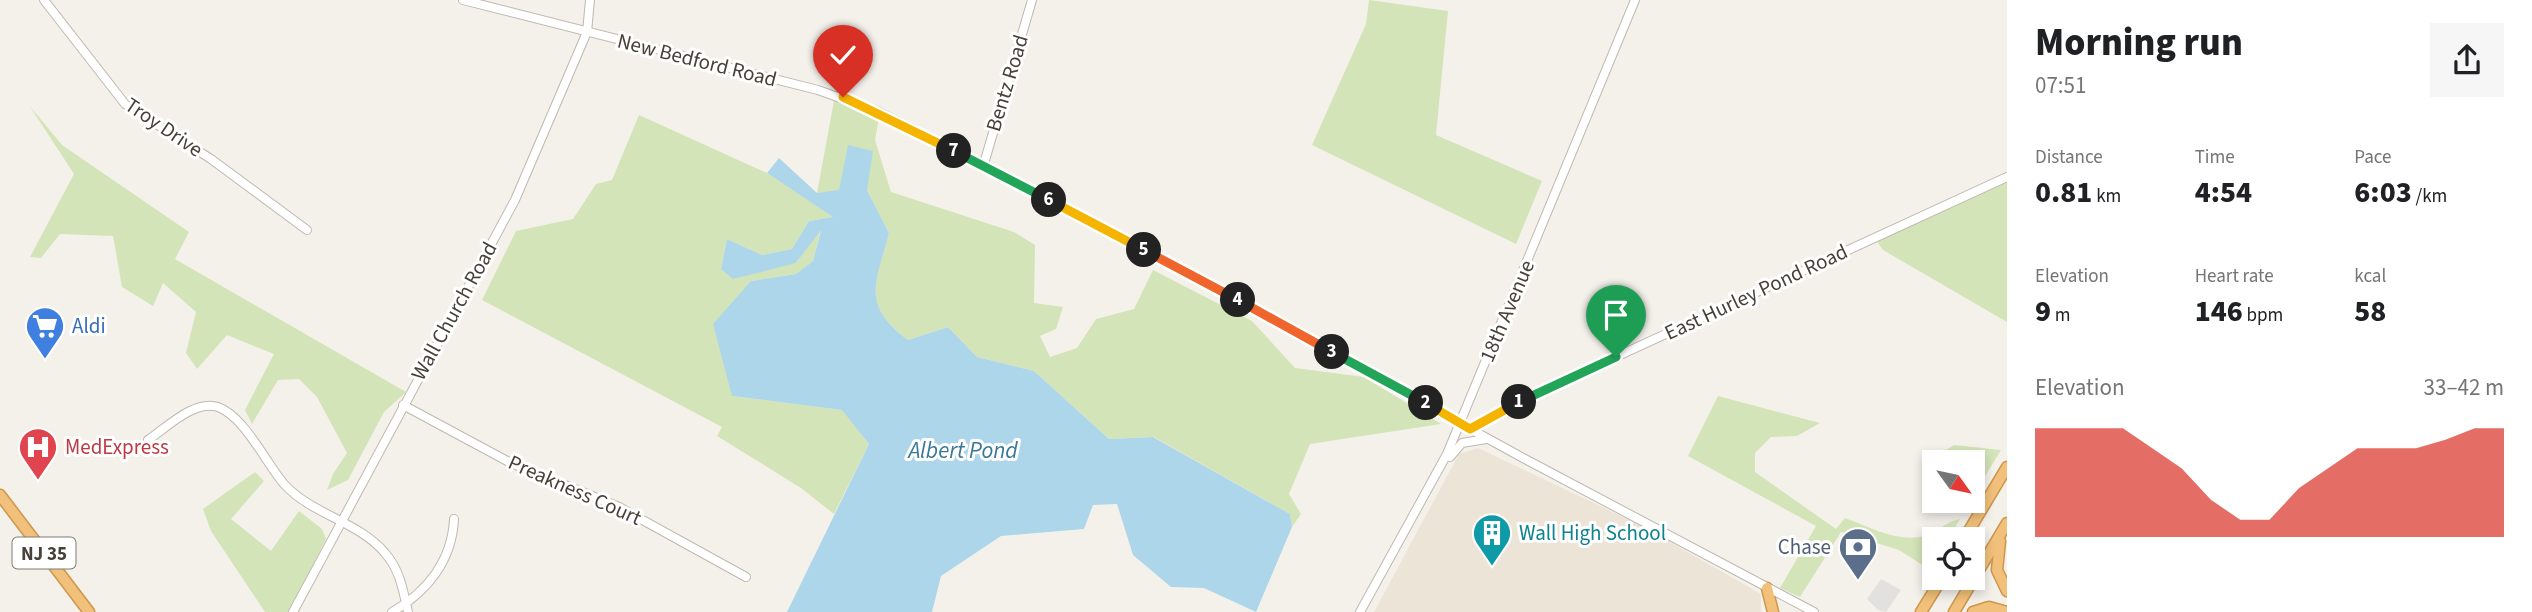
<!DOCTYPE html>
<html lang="en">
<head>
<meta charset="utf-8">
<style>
  :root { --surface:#fff; --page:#f6f6f6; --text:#202124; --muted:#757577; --accent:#d93025 }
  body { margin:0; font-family:"Source Sans 3",sans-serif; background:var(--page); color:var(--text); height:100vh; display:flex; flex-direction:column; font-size:26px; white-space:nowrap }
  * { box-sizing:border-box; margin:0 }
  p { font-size:23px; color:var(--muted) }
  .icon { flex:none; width:38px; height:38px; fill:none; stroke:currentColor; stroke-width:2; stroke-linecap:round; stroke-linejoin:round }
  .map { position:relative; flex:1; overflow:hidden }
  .panel { display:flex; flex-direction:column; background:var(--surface); width:525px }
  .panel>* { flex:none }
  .needle { width:46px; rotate:123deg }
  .tools { position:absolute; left:1922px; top:450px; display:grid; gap:14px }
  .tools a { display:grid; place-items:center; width:63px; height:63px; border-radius:0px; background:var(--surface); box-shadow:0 4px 10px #0003; font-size:35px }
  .pin { position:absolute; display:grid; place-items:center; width:60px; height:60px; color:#fff; margin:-72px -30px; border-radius:50% 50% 50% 0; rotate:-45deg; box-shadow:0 0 7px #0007 }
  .pin .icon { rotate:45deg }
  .km { position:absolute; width:35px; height:35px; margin:-18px; border-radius:50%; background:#222; color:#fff; font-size:19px; line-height:35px; text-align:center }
  .round { display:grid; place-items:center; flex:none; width:74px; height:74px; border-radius:0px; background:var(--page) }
  .summary { display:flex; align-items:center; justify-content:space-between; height:119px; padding:0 28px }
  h1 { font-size:38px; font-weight:800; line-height:52px }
  .figures { display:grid; grid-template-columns:repeat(3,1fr); gap:10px; height:119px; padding:7px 28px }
  .figures div { display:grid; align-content:center }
  .figures b { font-size:30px; font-weight:800 }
  .figures small { font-size:19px; font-weight:400 }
  .figures p { font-size:19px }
  .chart { height:196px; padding:14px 28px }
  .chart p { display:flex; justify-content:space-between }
  .chart svg { width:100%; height:126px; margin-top:7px; fill:var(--accent); opacity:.7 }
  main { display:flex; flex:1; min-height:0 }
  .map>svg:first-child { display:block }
  .education { fill:#ece4d7 }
  .green { fill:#d3e4b8 }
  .parking { fill:#e3e1df }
  .water { fill:#aed6ea }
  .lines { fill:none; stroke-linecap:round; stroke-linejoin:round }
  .minor-casing { stroke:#bfb8ae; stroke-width:10 }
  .highway-casing { stroke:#cf954a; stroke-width:13 }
  .minor { stroke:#fff; stroke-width:8 }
  .highway { stroke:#f1c07a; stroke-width:10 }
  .split-1-casing { stroke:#fff; stroke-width:14 }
  .split-2-casing { stroke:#fff; stroke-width:14 }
  .split-3-casing { stroke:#fff; stroke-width:14 }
  .split-4-casing { stroke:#fff; stroke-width:14 }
  .split-5-casing { stroke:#fff; stroke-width:14 }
  .split-6-casing { stroke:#fff; stroke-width:14 }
  .split-7-casing { stroke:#fff; stroke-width:14 }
  .split-8-casing { stroke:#fff; stroke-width:14 }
  .split-1 { stroke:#22a559; stroke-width:9 }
  .split-2 { stroke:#f5b400; stroke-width:9 }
  .split-3 { stroke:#22a559; stroke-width:9 }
  .split-4 { stroke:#f0652b; stroke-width:9 }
  .split-5 { stroke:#f0652b; stroke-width:9 }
  .split-6 { stroke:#f5b400; stroke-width:9 }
  .split-7 { stroke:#22a559; stroke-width:9 }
  .split-8 { stroke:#f5b400; stroke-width:9 }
  .labels { text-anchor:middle; stroke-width:6; stroke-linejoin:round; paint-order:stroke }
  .shield { fill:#fff; stroke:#7f7a75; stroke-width:2 }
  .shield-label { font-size:19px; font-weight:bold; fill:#48413a }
  .street-label { font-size:21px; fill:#48413a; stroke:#fff }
  .shop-label { font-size:21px; fill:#366cbe; stroke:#fff; text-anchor:start }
  .health-label { font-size:21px; fill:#be3a42; stroke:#fff; text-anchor:start }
  .culture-label { font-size:21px; fill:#0d838f; stroke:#fff; text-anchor:start }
  .service-label { font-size:21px; fill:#4e5e75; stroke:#fff; text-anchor:end }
  .water-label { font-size:23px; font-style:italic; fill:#38789b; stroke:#fff }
</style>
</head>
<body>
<main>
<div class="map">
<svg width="2007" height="612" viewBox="0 0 2007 612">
  <rect width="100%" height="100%" fill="#f4f1eb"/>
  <path class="education" d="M1478,448L1640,525L1761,594V612H1374L1459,454Z"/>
  <g class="green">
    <path d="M1369,0L1448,11L1436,135L1542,181L1516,244L1312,145L1366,24Z"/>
    <path d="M836,90L881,107L875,140L891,192L1014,232L1035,245L1034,303L1063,307L1056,329L1040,336L1050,357L1077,348L1096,319L1134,309L1153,270L1252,321L1295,368L1364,377L1441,424L1310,444L1289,494L1301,514L1292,527L1290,514L1154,437L1109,439L1034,371L977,357L948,327L908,340C860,303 875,284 889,233L867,190L817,193Z"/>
    <path d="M29,105L62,145L189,232L175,259L406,392L384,412L348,480L327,490L333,474L347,453L317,397L299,379L278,380L252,424L245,410L274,354L227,335L197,369L186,353L196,312L163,283L153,306L122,287L113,236L60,234L41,258L30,257L74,174Z"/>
    <path d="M639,115L767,173L834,217L809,221L792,249L762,255L727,239L721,269L796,263L821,228L813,261L796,274L751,281L732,396L843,410L869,444L834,514L801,488L717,436L722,427L482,300L516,231L573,219L596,184L612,180Z"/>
    <path d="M2007,175V322L1883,250L1874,237Z"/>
    <path d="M1718,396L1820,423L1797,436L1771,437L1755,453V472L1836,529L1845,518C1870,527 1898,543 1925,536C1938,532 1946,521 1960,519L1948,539H1934V564L1930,570L1899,550L1841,532L1800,597L1780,588L1816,526L1688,456Z"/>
    <path d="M1954,445L2001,450L1973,496L1972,462H1940L1939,455Z"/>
    <path d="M255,472L264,481L231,519L271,551L299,511L322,529L326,539L289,612H265L211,531L203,509Z"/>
  </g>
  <path class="parking" d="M1881,579L1901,590L1886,612L1878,610L1867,599Z"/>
  <path class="water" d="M848,145L873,151L867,190L889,233C876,283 860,304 908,340L948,327L977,357L1034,371L1109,439L1153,437L1290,514L1292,527L1256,612L1204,588L1171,587L1133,555L1117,504L1093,505L1084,529L1001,536L941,576L932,612H787L869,444L842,410L732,396L713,324L751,281L796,274L813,261L821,230L796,263L733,279L721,269L727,239L762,255L792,249L809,221L833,217L767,173L779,158L817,193L839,190Z"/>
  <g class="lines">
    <g class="minor-casing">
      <g id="minor">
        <path d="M44,0L125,104L211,159L307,230"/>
        <path d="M463,0L818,90L879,112L1087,219L1525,459L1814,612"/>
        <path d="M983,167L1032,0"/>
        <path d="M403,405L511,463L619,507L746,577"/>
        <path d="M1470,429L1533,395L2007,177"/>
        <path d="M148,440C166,428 195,399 218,407C244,416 266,463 284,484C312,515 358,521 385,553C400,570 403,590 408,612"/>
        <path d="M1450,457L1462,443L1486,439"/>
        <path d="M293,612L515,200L587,32L590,0"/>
        <path d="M392,612C427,592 452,561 454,519"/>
        <path d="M1360,612L1447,454L1635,0"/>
      </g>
    </g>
    <g class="highway-casing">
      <g id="highway">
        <path d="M0,495L89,612"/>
        <path d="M1964,539L2007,467"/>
        <path d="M2000,541L1997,570L2007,591"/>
        <path d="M1767,588L1773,612"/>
        <path d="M1921,612L1942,578"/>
        <path d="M1954,612L2007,523"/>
        <path d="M1973,612L1989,607L2007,612"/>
      </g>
    </g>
    <use href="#minor" class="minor"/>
    <use href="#highway" class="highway"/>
  </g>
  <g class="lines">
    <g class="split-1-casing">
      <path id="split-1" d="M1519,402L1616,357"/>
    </g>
    <g class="split-2-casing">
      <path id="split-2" d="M1426,403L1470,429L1519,402"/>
    </g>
    <g class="split-3-casing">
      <path id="split-3" d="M1332,352L1426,403"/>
    </g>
    <g class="split-4-casing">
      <path id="split-4" d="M1238,300L1332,352"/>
    </g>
    <g class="split-5-casing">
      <path id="split-5" d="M1144,250L1238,300"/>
    </g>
    <g class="split-6-casing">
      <path id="split-6" d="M1049,200L1144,250"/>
    </g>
    <g class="split-7-casing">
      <path id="split-7" d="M954,151L1049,200"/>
    </g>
    <g class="split-8-casing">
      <path id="split-8" d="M843,97L954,151"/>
    </g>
    <use href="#split-1" class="split-1"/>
    <use href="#split-2" class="split-2"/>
    <use href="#split-3" class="split-3"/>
    <use href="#split-4" class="split-4"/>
    <use href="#split-5" class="split-5"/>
    <use href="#split-6" class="split-6"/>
    <use href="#split-7" class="split-7"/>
    <use href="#split-8" class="split-8"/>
  </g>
  <defs>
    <g id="supermarket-pin" transform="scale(2.0125)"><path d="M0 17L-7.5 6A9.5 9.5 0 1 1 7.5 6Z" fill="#3f7fe0" stroke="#fff"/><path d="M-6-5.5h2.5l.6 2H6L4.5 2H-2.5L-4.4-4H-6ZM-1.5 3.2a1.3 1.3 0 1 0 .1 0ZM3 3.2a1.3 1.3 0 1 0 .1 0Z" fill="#fff"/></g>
    <g id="hospital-pin" transform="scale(2.0125)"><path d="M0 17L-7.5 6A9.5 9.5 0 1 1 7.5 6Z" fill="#e0444e" stroke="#fff"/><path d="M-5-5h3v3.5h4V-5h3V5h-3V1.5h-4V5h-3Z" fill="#fff"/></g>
    <g id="building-pin" transform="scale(2.0125)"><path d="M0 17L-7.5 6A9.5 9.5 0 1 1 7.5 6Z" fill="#0f9aa8" stroke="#fff"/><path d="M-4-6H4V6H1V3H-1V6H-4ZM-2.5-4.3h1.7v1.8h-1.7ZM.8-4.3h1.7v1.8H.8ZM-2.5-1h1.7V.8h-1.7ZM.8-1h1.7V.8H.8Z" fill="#fff"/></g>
    <g id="bank-pin" transform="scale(2.0125)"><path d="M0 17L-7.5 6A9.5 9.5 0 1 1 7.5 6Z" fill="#5c6f8a" stroke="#fff"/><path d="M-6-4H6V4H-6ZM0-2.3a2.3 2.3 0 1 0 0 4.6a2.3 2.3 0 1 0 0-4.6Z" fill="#fff"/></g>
  </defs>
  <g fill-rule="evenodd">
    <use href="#supermarket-pin" x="45" y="326"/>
    <use href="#hospital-pin" x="38" y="447"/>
    <use href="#building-pin" x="1492" y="533"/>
    <use href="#bank-pin" x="1858" y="547"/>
  </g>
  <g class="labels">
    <rect class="shield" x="12.5" y="537.5" width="63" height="31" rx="5"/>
    <g class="shield-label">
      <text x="44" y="560">NJ 35</text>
    </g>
    <g class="street-label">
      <text transform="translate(697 60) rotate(14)" y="7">New Bedford Road</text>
      <text transform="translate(1007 83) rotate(-73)" y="7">Bentz Road</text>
      <text transform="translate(164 127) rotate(34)" y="7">Troy Drive</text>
      <text transform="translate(1756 292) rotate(-25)" y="7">East Hurley Pond Road</text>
      <text transform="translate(454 311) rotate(-61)" y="7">Wall Church Road</text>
      <text transform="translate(1507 311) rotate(-67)" y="7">18th Avenue</text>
      <text transform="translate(575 490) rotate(24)" y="7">Preakness Court</text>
    </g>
    <g class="shop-label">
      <text x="72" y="333">Aldi</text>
    </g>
    <g class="health-label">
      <text x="65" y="454">MedExpress</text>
    </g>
    <g class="culture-label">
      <text x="1519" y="540">Wall High School</text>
    </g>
    <g class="service-label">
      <text x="1831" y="554">Chase</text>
    </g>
    <g class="water-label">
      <text x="963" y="458">Albert Pond</text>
    </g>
  </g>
</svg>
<div class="tools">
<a><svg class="needle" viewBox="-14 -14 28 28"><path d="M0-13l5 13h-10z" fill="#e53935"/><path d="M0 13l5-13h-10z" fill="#757577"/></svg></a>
<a><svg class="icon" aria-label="locate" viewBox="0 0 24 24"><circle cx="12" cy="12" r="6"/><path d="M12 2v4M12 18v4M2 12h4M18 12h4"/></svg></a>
</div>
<div class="pin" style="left:1616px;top:357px;background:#1e9e55"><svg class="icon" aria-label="arrive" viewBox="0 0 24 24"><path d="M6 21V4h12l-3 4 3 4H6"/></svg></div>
<div class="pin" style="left:843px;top:97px;background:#d93025"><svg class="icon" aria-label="check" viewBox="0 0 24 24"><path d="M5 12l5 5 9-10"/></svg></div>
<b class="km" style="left:1519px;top:402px">1</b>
<b class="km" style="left:1426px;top:403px">2</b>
<b class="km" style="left:1332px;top:352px">3</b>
<b class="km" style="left:1238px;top:300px">4</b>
<b class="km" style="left:1144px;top:250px">5</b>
<b class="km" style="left:1049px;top:200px">6</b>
<b class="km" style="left:954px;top:151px">7</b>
</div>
<section class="panel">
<div class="summary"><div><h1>Morning run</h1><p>07:51</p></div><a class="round"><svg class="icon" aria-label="share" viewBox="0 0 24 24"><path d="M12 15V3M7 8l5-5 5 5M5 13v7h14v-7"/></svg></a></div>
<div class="figures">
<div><p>Distance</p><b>0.81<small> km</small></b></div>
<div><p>Time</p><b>4:54</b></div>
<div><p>Pace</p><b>6:03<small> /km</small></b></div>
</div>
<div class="figures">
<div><p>Elevation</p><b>9<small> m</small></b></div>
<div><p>Heart rate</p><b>146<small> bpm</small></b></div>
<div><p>kcal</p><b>58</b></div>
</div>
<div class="chart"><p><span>Elevation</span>33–42 m</p>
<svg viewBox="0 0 160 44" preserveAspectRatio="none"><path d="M0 44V6L10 6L20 6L30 6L40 13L50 20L60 31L70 38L80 38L90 27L100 20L110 13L120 13L130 13L140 10L150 6L160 6V44z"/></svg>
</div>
</section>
</main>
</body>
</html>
